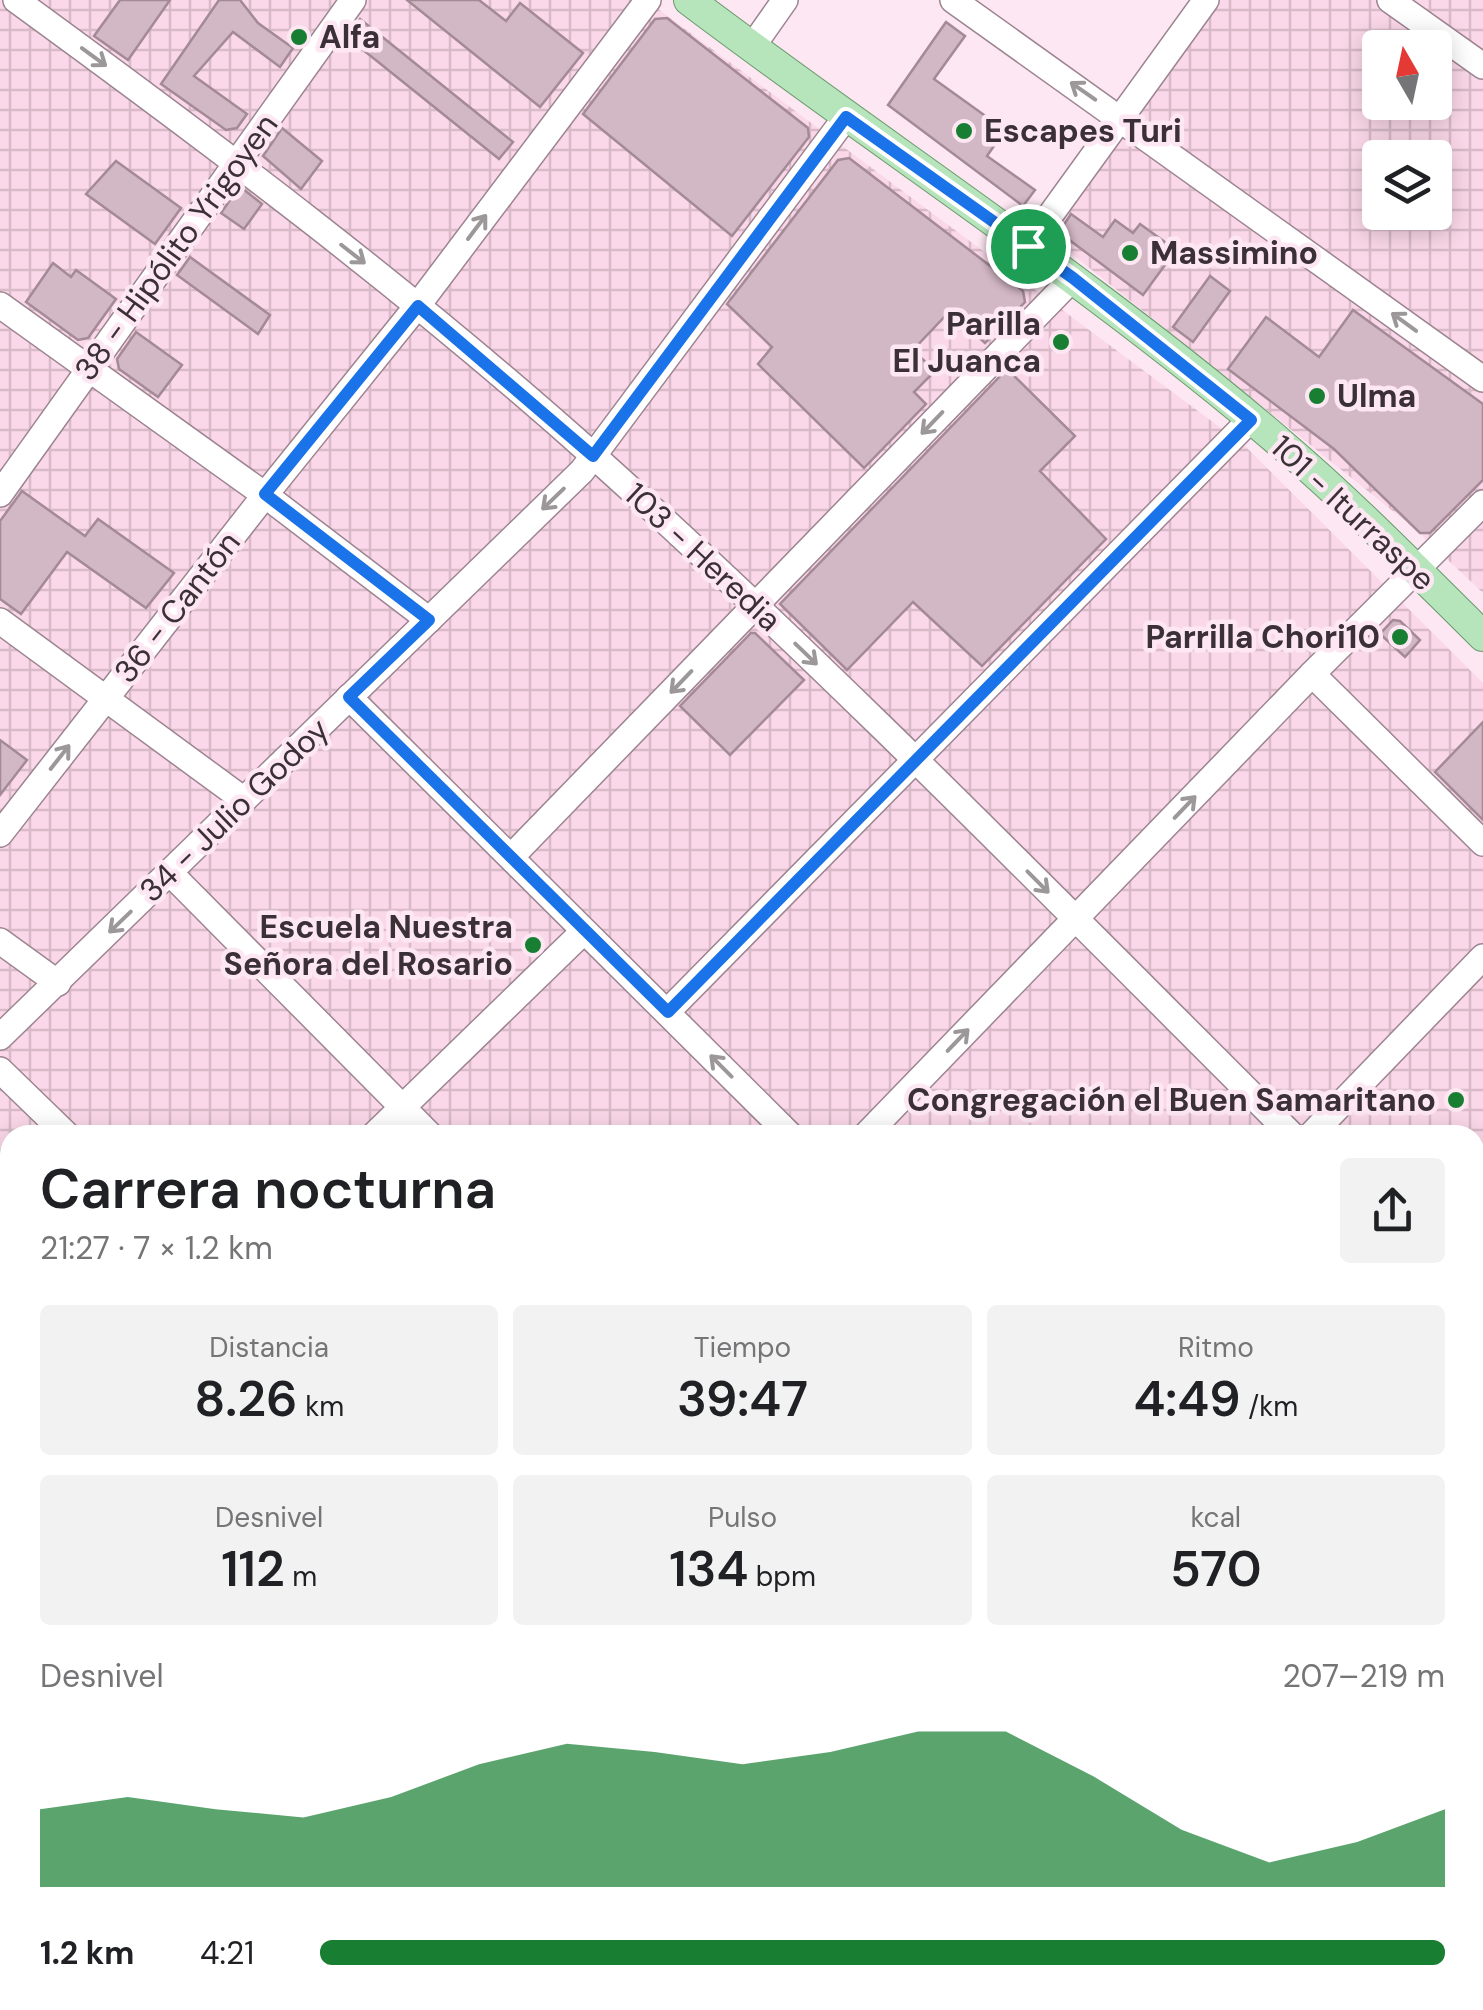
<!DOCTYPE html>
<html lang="es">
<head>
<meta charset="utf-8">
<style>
  :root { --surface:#fff; --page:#f2f2f2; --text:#202124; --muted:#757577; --accent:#187e31 }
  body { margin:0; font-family:"DM Sans",sans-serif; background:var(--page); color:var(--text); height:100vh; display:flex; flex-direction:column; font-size:38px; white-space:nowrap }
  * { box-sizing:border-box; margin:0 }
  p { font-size:32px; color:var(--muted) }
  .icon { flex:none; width:55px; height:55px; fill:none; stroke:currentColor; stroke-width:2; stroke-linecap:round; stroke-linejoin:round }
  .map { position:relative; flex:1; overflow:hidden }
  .details { position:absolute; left:0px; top:1125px; width:1485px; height:885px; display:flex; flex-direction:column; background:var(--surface); border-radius:30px 30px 0 0; box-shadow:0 5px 25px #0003 }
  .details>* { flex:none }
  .needle { width:65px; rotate:351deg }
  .fabs { position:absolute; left:1362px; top:30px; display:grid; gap:20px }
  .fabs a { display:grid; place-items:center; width:90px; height:90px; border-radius:10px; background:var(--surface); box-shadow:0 5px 25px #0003; font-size:50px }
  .pin { position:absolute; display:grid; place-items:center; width:85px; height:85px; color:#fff; margin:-42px; border:5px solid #fff; border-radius:50%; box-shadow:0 2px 10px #0007 }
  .round { display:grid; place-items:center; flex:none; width:105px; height:105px; border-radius:10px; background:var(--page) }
  .head { display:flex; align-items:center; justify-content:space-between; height:170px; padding:0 40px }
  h1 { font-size:55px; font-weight:600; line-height:75px }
  .stats { display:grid; grid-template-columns:repeat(3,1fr); gap:15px; height:170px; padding:10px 40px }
  .stats div { display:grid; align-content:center; border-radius:10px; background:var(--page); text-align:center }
  .stats b { font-size:50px; font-weight:600 }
  .stats small { font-size:28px; font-weight:400 }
  .stats p { font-size:28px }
  .chart { height:280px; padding:20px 40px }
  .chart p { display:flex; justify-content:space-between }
  .chart svg { width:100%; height:180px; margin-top:10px; fill:var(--accent); opacity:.7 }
  ul { padding:0 40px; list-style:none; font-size:32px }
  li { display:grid; grid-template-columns:160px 120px 1fr; align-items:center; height:75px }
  li i { height:25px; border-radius:12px; background:var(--accent) }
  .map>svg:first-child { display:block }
  .industrial { fill:url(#industrial-grid); fill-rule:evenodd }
  .building { fill:#d2b7c4; stroke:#a38a96; stroke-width:2.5 }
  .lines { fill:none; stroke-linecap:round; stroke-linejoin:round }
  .minor-casing { stroke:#9d8491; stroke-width:28 }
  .major-casing { stroke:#6b996e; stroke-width:32 }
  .minor { stroke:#fff; stroke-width:25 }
  .major { stroke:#b6e4bb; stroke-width:30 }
  .oneway { stroke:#9c989a }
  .route-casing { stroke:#fff; stroke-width:20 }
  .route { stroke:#1a73e8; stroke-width:12 }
  .poi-dot { fill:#187e31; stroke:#fde7f2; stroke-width:4 }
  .labels { text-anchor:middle; stroke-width:9; stroke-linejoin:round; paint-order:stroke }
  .poi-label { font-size:32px; font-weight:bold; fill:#3a3035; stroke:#fde7f2; text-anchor:start }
  .street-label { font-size:32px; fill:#3a3035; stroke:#fde7f2 }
</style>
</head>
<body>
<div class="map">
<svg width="1483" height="2010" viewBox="0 0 1483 2010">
  <defs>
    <pattern id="industrial-grid" width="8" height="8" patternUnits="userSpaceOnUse" patternTransform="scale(2.5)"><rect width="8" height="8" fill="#fbd8e9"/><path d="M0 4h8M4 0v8" fill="none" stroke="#d8bac8"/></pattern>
  </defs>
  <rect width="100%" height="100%" fill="#fde7f2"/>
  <g class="industrial">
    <path d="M0,0H646L1245,446L1483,683V1397L1475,1405V1135H10V1415L0,1405Z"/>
    <path d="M1214,0H1483V593L1414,528L1047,234ZM1380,48H1435V102H1380ZM1380,158H1435V212H1380Z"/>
  </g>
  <g class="building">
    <path d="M120,0H170L128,60L94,36Z"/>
    <path d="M219,0H240L258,23L293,48L280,67L233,32L194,76L247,114L237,128L226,130L161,84Z"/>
    <path d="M407,0H479L506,21L520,3L583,53L540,107Z"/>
    <path d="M667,18L808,128L809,137L732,236L583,114L655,19Z"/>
    <path d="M360,19L513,142L499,159L347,37Z"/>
    <path d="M946,22L965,36L934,79L1005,130L987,156L1035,190L1023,206L888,105Z"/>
    <path d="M282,128L322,161L301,189L263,156Z"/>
    <path d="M849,158L1023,291L1025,302L985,343L950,311L913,350L935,371L914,392L926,404L864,468L758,364L772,347L727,304L838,160Z"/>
    <path d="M116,161L181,208L155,244L86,194Z"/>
    <path d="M243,189L262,204L244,229L221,213L237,190Z"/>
    <path d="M1071,214L1103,237L1115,220L1133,233L1140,224L1176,250L1143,295L1064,236L1063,226Z"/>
    <path d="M190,257L270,315L258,334L177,275Z"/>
    <path d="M53,263L71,277L76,270L116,299L88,338L78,340L26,302Z"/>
    <path d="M1210,276L1230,291L1193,342L1173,327Z"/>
    <path d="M1353,310L1483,404V480L1430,533H1420L1334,449L1228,369L1266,317L1319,357Z"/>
    <path d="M136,332L182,365L158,397L119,369L117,359Z"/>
    <path d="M1007,369L1075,436L1040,471L1106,539L982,666L913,602L847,670L780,604Z"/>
    <path d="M22,491L85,536L98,519L174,573L146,608L67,552L21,614L0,599V521Z"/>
    <path d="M1393,620L1400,621L1420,640L1405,657L1380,634Z"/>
    <path d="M751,633H755L804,680L730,755L680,706Z"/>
    <path d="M1483,722V820L1435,772Z"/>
    <path d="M0,740L27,760L0,795Z"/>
  </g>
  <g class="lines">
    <g class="minor-casing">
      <g id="minor">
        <path d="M16,0C215,145 412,293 596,458C836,674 1063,907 1292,1135"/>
        <path d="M953,0L1483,379"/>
        <path d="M1390,0L1483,66"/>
        <path d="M752,47L785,0"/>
        <path d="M1028,246L1206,0"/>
        <path d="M0,305L265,495L429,620"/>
        <path d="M0,494L353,0"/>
        <path d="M0,621L244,800"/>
        <path d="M1312,674L1483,843"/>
        <path d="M349,697L790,1135"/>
        <path d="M0,834L265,495L418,305L648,0"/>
        <path d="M511,857L1073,278"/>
        <path d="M170,873L430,1135"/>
        <path d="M0,941L58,983"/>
        <path d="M667,1012L1251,419"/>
        <path d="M0,1037L582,471L846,117"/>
        <path d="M0,1070L67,1135"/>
        <path d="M374,1135L583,932"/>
        <path d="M866,1135L1312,674L1483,503"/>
        <path d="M1311,1135L1483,957"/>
        <path d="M1475,1315L1483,1323"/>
        <path d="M0,1426L10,1436"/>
        <path d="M1475,1445L1483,1437"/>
        <path d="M0,1503L10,1493"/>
        <path d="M0,1623L10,1624"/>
        <path d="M1475,1703L1483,1695"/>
        <path d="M0,1785L10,1795"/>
        <path d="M1475,1806L1483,1814"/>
        <path d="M1475,1961L1483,1953"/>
        <path d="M216,2000L226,2010"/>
        <path d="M579,2000L589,2010"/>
        <path d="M943,2000L953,2010"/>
        <path d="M1314,2000L1324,2010"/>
        <path d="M21,2010L30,2000"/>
        <path d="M470,2010L480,2000"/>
        <path d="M1174,2010L1184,2000"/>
        <path d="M1427,2010L1437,2000"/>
      </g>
    </g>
    <g class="major-casing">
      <path id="major" d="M689,0C887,150 1097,285 1285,447C1354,506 1418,572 1483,636"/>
    </g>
    <use href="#minor" class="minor"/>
    <use href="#major" class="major"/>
  </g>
  <defs><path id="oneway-shaft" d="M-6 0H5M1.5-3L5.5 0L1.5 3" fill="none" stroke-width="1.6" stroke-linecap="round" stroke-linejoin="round" transform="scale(2.5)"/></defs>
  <g class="oneway">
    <use href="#oneway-shaft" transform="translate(94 57) rotate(36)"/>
    <use href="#oneway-shaft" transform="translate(1083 91) rotate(-145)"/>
    <use href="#oneway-shaft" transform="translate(477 227) rotate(-53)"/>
    <use href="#oneway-shaft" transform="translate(353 254) rotate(38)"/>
    <use href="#oneway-shaft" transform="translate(1404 322) rotate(-144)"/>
    <use href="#oneway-shaft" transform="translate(932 423) rotate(134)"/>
    <use href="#oneway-shaft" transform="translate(553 499) rotate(136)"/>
    <use href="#oneway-shaft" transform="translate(806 654) rotate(44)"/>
    <use href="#oneway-shaft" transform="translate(681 682) rotate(134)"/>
    <use href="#oneway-shaft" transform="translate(60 757) rotate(-52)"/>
    <use href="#oneway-shaft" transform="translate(1185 807) rotate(-46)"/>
    <use href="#oneway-shaft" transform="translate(1038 882) rotate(45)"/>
    <use href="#oneway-shaft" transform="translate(120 922) rotate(136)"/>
    <use href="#oneway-shaft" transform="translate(958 1040) rotate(-46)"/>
    <use href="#oneway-shaft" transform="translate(721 1066) rotate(-135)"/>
  </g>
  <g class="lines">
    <g class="route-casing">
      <path id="route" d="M846,117L1073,278L1251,420L668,1012L349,697L429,620L265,494L418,306L593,456Z"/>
    </g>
    <use href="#route" class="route"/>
  </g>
  <g class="poi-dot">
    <circle cx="299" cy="37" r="10"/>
    <circle cx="964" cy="131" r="10"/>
    <circle cx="1130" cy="253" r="10"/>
    <circle cx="1061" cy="342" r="10"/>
    <circle cx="1317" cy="396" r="10"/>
    <circle cx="1400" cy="637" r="10"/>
    <circle cx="533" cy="945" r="10"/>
    <circle cx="1456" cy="1100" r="10"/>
  </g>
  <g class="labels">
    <g class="poi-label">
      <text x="319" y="48">Alfa</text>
      <text x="984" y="142">Escapes Turi</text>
      <text x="1150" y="264">Massimino</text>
      <text x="1041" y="335" text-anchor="end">Parilla<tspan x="1041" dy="37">El Juanca</tspan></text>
      <text x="1337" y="407">Ulma</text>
      <text x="1380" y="648" text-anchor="end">Parrilla Chori10</text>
      <text x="513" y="938" text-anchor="end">Escuela Nuestra<tspan x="513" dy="37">Señora del Rosario</tspan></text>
      <text x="1436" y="1111" text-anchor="end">Congregación el Buen Samaritano</text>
    </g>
    <g class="street-label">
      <text transform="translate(176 247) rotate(-54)" y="11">38 - Hipólito Yrigoyen</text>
      <text transform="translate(1353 513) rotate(43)" y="11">101 - Iturraspe</text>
      <text transform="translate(703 557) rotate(43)" y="11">103 - Heredia</text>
      <text transform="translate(177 607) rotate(-52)" y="11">36 - Cantón</text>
      <text transform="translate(234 810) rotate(-44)" y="11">34 - Julio Godoy</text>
    </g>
  </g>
</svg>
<div class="fabs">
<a><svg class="needle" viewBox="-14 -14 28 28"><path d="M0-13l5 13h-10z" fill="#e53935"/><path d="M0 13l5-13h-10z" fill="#757577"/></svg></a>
<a><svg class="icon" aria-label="layers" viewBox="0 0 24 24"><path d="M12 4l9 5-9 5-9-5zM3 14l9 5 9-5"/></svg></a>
</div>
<div class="pin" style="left:1028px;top:246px;background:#1e9e55"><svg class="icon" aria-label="arrive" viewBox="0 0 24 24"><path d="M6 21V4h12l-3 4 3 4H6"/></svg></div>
<section class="details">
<div class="head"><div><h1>Carrera nocturna</h1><p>21:27 · 7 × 1.2 km</p></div><a class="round"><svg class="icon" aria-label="share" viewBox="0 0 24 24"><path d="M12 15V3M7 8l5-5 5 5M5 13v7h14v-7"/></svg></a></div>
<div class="stats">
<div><p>Distancia</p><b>8.26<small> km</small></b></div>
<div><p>Tiempo</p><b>39:47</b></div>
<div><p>Ritmo</p><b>4:49<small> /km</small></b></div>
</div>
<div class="stats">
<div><p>Desnivel</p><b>112<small> m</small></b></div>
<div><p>Pulso</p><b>134<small> bpm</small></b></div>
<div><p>kcal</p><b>570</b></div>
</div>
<div class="chart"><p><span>Desnivel</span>207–219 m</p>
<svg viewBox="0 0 160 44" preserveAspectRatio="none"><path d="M0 44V25L10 22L20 25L30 27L40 22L50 14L60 9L70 11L80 14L90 11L100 6L110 6L120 17L130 30L140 38L150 33L160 25V44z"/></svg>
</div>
<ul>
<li><b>1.2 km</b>4:21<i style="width:100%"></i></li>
</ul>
</section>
</div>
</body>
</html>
